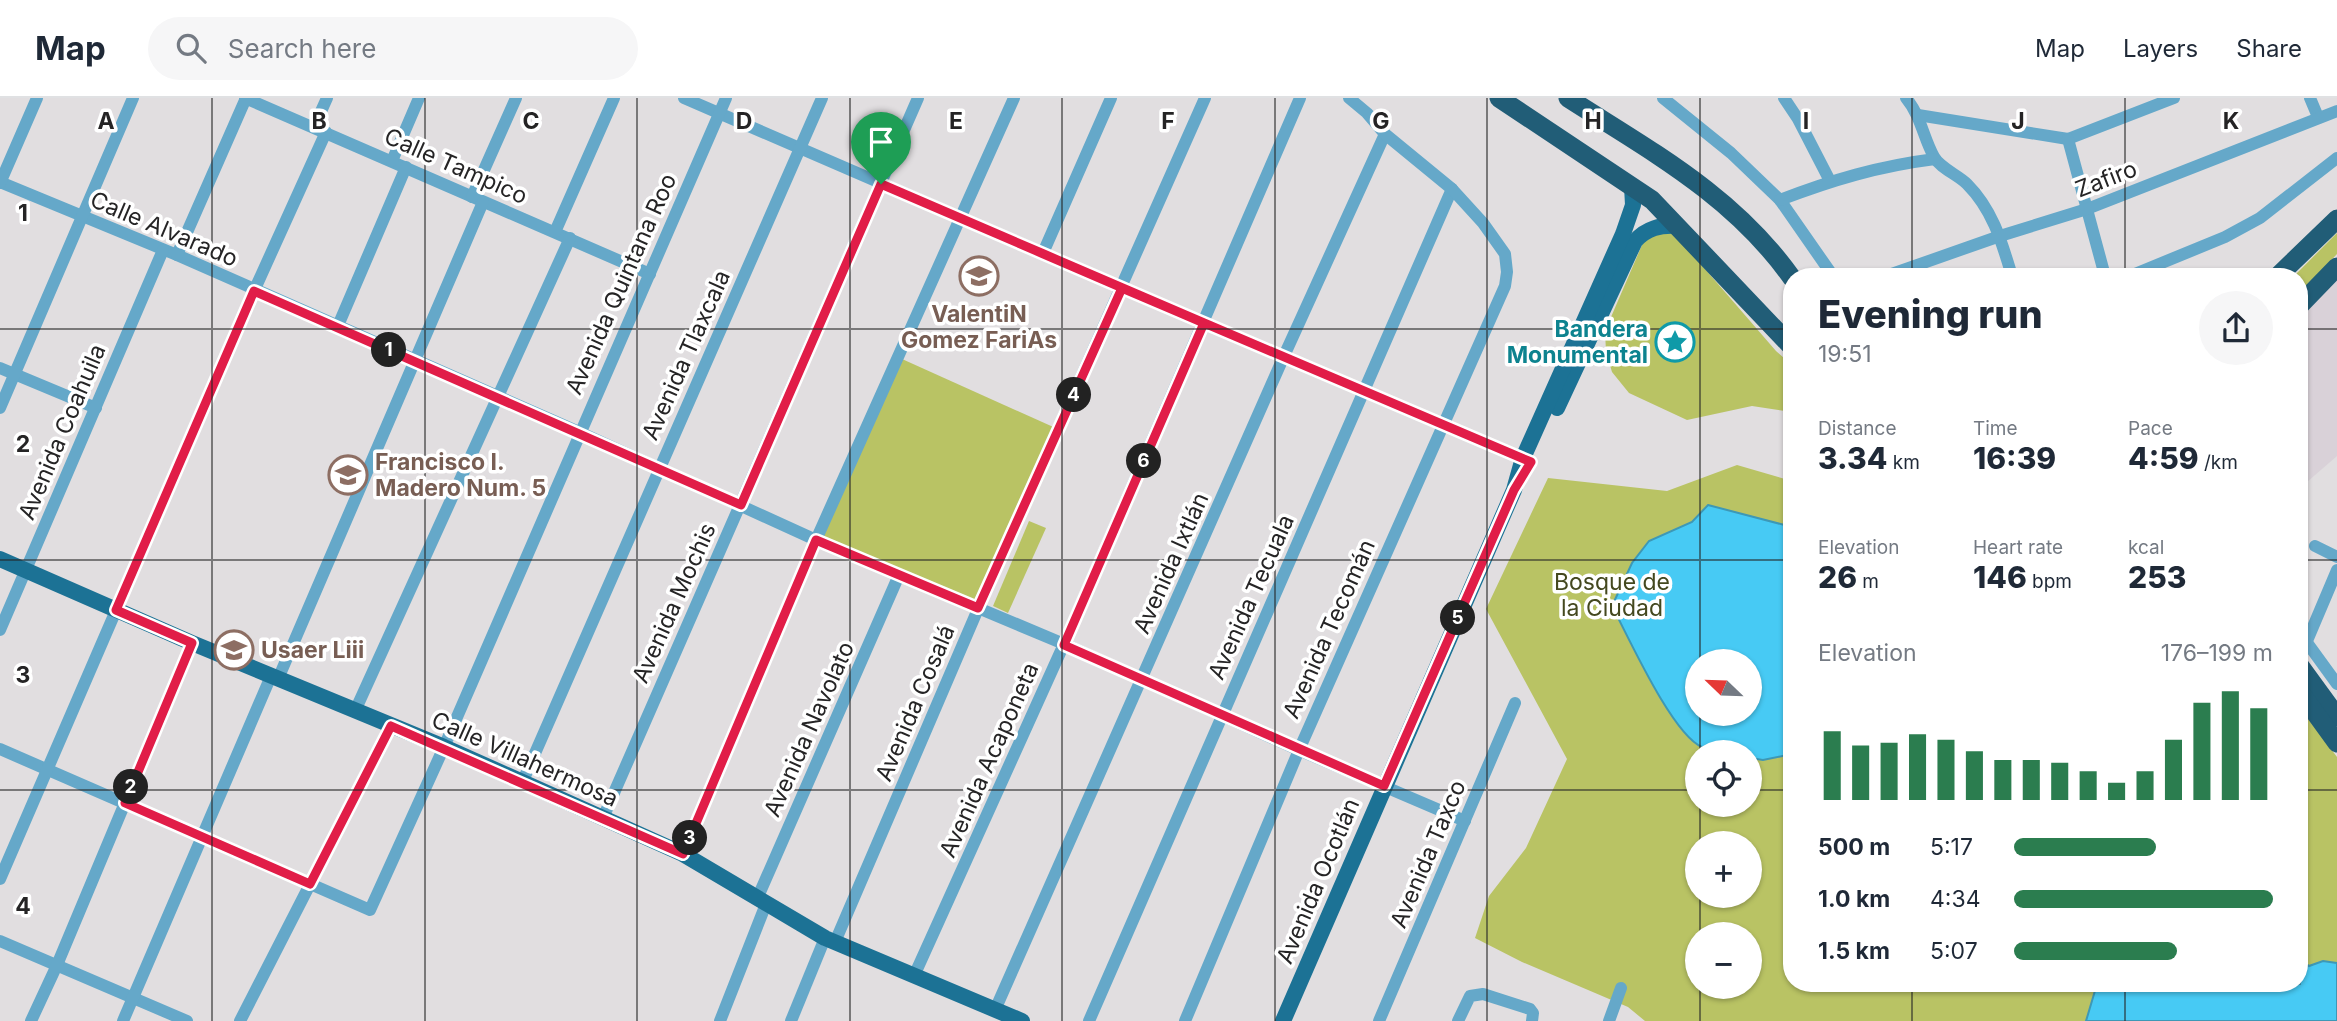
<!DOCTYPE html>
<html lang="en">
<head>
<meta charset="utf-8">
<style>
  :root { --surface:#fff; --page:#f6f6f7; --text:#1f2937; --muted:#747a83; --line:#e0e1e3; --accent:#2b7d4f }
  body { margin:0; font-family:Inter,sans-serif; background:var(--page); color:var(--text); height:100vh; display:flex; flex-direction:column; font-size:26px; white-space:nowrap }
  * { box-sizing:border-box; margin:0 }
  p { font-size:23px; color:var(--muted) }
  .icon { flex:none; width:38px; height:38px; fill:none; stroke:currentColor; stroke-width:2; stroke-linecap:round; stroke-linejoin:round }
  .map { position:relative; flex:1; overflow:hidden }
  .sheet { position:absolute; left:1783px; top:170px; width:525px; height:724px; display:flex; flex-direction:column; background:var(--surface); border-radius:28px; box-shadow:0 2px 5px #0004 }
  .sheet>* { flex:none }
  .needle { width:46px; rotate:293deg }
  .buttons { position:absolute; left:1685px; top:551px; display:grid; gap:14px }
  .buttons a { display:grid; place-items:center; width:77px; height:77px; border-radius:50%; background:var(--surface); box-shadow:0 2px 5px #0004; font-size:35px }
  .pin { position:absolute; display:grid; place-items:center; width:60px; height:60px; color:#fff; margin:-72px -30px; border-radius:50% 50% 50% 0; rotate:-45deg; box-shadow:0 0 7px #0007 }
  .pin .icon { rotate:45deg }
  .km { position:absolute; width:35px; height:35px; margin:-18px; border-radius:50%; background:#222; color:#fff; font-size:19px; line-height:35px; text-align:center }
  .round { display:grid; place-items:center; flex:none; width:74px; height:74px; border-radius:37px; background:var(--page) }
  .overview { display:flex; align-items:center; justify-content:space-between; height:119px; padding:0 35px }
  h1 { font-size:38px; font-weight:800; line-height:52px }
  .stats { display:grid; grid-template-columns:repeat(3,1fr); gap:10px; height:119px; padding:7px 35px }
  .stats div { display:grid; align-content:center }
  .stats b { font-size:30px; font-weight:800 }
  .stats small { font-size:19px; font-weight:400 }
  .stats p { font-size:19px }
  .chart { height:196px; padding:14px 35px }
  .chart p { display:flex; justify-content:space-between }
  .chart svg { width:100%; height:126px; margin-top:7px; stroke:var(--accent); stroke-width:6 }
  ul { padding:0 35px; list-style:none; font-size:23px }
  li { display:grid; grid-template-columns:112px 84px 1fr; align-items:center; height:52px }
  li i { height:18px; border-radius:9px; background:var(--accent) }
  header { display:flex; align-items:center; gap:42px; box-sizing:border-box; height:98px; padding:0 35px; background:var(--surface); border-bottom:2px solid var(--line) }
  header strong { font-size:33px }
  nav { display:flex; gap:38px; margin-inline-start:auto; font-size:24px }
  .search { width:490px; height:63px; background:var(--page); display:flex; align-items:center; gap:18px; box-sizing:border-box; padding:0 24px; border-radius:38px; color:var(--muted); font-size:26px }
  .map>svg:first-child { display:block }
  .built { fill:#d9d1d8 }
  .green { fill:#b9c364; fill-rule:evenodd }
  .water { fill:#47caf4; stroke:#3d98b6; stroke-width:2; fill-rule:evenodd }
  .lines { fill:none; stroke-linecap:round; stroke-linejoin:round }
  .minor { stroke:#65a8c9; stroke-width:12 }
  .major { stroke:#1c7295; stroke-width:16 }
  .highway { stroke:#215d77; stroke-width:19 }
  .route-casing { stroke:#fff; stroke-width:14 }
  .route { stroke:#e11d48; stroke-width:9 }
  .grid { fill:none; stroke:#252425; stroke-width:2; stroke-opacity:0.55 }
  .labels { text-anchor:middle; stroke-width:7; stroke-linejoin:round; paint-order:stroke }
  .street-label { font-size:23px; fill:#252425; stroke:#fff }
  .education-label { font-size:23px; font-weight:bold; fill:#785e54; stroke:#fff; text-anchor:start }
  .culture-label { font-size:23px; font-weight:bold; fill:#0d838f; stroke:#fff; text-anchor:end }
  .park-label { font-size:23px; fill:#44481f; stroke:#fff }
  .grid-label { font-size:23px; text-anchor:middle; font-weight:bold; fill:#252425; stroke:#fff; stroke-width:7; stroke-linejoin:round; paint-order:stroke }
</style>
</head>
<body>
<header>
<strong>Map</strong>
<div class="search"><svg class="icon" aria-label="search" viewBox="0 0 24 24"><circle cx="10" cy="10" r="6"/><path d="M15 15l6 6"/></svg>Search here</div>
<nav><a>Map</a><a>Layers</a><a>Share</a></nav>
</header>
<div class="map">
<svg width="2337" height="923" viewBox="0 0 2337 923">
  <rect width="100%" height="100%" fill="#e1dee0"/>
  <path class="built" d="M2337,164V358L2300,390V200Z"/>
  <g class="green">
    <path d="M1660,132L1673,134L1776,253L1792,267V314L1752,308L1687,322L1629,295L1612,274L1606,254L1605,233L1645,140Z"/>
    <path d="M2337,135V156L2300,195V178H2294Z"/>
    <path d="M902,261L1060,332L982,512L820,442Z"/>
    <path d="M1737,367L1792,383V886H2300V609L2337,659V923H1645L1628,909L1522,864L1475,840L1489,798L1526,750L1567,661L1486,511L1548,380L1667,393ZM1698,564H1750V616H1698ZM1698,654H1750V707H1698ZM1698,746H1750V798H1698ZM1698,836H1750V889H1698Z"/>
    <path d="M1029,423L1046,430L1008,515L993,508Z"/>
  </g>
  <g class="water">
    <path d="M1708,407L1792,429V656L1763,662L1750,660V654C1734,654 1717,655 1702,649C1672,636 1629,540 1612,508L1632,465L1649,443L1692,424ZM1698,564H1750V616H1698Z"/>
    <path d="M2300,861L2309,868L2323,863L2337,865V923H2086L2097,886H2300Z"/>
  </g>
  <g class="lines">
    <g class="minor">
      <path d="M245,0L650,176"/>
      <path d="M684,0L1204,225L1531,364"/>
      <path d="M1663,0L1731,55L1780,102L1833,178"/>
      <path d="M1784,0L1798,21L1830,83"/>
      <path d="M1906,0C1921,18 1923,39 1934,59C1940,70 1958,77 1967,86C1993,112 2002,145 2012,178"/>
      <path d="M2310,0L2318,19"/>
      <path d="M1918,17L2068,41L2174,0"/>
      <path d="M314,29L327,0"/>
      <path d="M2068,41L2105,178"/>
      <path d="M392,63L419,0"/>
      <path d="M0,84L177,157L579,334L816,442L1064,546L1299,652L1465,723"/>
      <path d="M0,85L37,0"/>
      <path d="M472,99L516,0"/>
      <path d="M1780,102C1832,82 1879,68 1935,61"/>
      <path d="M555,134L614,0"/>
      <path d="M1043,155L1111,0"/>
      <path d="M177,157L246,0"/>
      <path d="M1886,178L2000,138L2087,111L2337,13"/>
      <path d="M2130,178L2225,139L2260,120L2337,60"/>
      <path d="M337,230L406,69"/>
      <path d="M0,270L96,310"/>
      <path d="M0,310L133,0"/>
      <path d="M2315,448L2337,459"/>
      <path d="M0,532L163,152"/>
      <path d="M2300,535L2337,586"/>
      <path d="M2307,543L2337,472"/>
      <path d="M278,581L483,104"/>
      <path d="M355,613L570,140"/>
      <path d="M0,651L370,812L444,649L726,0"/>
      <path d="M522,685L822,0"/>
      <path d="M603,720L918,0"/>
      <path d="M683,756L816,442L1014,0"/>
      <path d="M0,781L254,193L326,34"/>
      <path d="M757,801L899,477"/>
      <path d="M0,843L187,923"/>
      <path d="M835,844L978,511L1205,0"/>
      <path d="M914,878L1064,546L1300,0"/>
      <path d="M995,912L1284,258L1385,36"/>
      <path d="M31,923L57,867L192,545"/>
      <path d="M123,923L271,578"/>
      <path d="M240,923L391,628"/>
      <path d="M720,923L766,806"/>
      <path d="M791,923L825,840"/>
      <path d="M1089,923L1452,91"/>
      <path d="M1185,923L1299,652L1505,188L1507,174L1505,156L1483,125L1452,91L1385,36L1367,15L1349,0"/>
      <path d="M1379,923L1515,605"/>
      <path d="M1458,923L1470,898L1483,896L1530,911L1533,915L1532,923"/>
      <path d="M1609,923L1621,890"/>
    </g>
    <g class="major">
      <path d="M1557,310L1635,143C1647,130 1660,127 1677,128"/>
      <path d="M0,461L192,545L444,649L603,720L683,756L825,840L1022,923"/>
      <path d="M1283,923L1514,392L1523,360L1623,136L1633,107L1632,88"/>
    </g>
    <g class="highway">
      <path d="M1499,0L1652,102L1792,249"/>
      <path d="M1568,0C1652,54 1733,97 1792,180"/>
      <path d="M2278,178L2337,121"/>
      <path d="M2300,207L2337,169"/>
      <path d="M2300,568L2337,619"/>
      <path d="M2300,594L2337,645"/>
    </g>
  </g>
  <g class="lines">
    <g class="route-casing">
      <path id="route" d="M881,86L741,407L254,193L116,512L192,545L125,705L310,786L391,628L683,756L816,442L978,510L1122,190L1531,364L1514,392L1384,688L1064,547L1204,225C1096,179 989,132 881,86"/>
    </g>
    <use href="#route" class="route"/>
  </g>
  <path class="grid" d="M212,0V923M425,0V923M637,0V923M850,0V923M1062,0V923M1275,0V923M1487,0V923M1700,0V564M1912,0V178M2125,0V178M0,231H1792M2300,231H2337M0,462H1792M2300,462H2337M1700,616V654M0,692H1698M1750,692H1792M2300,692H2337M1700,707V746M1700,798V836M1912,886V923M2125,886V923M1700,889V923"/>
  <defs>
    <g id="school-ring" transform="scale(2.0125)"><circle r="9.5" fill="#fff" stroke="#8d6e63" stroke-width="1.5"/><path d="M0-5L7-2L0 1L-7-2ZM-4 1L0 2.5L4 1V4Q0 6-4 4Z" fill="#8d6e63"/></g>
    <g id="sight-ring" transform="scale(2.0125)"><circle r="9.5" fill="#fff" stroke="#0f9aa8" stroke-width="1.5"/><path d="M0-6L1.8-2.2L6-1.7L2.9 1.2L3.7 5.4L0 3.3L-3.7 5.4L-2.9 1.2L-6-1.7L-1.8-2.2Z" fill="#0f9aa8"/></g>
  </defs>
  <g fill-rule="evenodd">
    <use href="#school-ring" x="979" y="178"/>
    <use href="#sight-ring" x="1675" y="244"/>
    <use href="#school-ring" x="348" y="377"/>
    <use href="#school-ring" x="234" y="552"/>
  </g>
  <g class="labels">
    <g class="street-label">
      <text transform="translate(456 68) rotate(24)" y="8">Calle Tampico</text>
      <text transform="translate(2106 81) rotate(-21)" y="8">Zafiro</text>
      <text transform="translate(164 131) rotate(23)" y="8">Calle Alvarado</text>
      <text transform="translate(621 186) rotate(-66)" y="8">Avenida Quintana Roo</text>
      <text transform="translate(686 257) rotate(-66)" y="8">Avenida Tlaxcala</text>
      <text transform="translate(62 334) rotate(-67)" y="8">Avenida Coahuila</text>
      <text transform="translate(1171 465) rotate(-66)" y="8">Avenida Ixtlán</text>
      <text transform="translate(1251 499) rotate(-66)" y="8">Avenida Tecuala</text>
      <text transform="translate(674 505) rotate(-66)" y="8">Avenida Mochis</text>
      <text transform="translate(1329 531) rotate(-66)" y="8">Avenida Tecomán</text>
      <text transform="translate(915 605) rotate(-67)" y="8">Avenida Cosalá</text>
      <text transform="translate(809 631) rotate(-66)" y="8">Avenida Navolato</text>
      <text transform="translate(525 661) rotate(24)" y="8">Calle Villahermosa</text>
      <text transform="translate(989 662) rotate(-66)" y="8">Avenida Acaponeta</text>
      <text transform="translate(1428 756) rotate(-67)" y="8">Avenida Taxco</text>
      <text transform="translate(1318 783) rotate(-67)" y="8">Avenida Ocotlán</text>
    </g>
    <g class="education-label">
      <text x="979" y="224" text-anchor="middle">ValentiN<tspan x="979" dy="26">Gomez FariAs</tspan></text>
      <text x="375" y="372">Francisco I.<tspan x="375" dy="26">Madero Num. 5</tspan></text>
      <text x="261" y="560">Usaer Liii</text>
    </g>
    <g class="culture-label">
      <text x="1648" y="239">Bandera<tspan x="1648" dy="26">Monumental</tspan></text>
    </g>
    <g class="park-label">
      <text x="1612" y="492">Bosque de<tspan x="1612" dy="26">la Ciudad</tspan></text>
    </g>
  </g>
  <g class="grid-label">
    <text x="106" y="31">A</text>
    <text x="319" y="31">B</text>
    <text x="531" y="31">C</text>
    <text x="744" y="31">D</text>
    <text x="956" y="31">E</text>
    <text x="1168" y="31">F</text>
    <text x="1381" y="31">G</text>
    <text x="1593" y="31">H</text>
    <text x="1806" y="31">I</text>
    <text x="2018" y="31">J</text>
    <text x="2231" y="31">K</text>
    <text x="23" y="123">1</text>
    <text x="23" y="354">2</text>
    <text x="23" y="585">3</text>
    <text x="23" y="816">4</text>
  </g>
</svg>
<div class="buttons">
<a><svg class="needle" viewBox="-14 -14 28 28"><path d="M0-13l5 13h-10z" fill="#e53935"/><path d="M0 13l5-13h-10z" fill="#747a83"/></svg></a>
<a><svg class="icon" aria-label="locate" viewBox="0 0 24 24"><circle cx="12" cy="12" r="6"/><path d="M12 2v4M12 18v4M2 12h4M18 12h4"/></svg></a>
<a>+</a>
<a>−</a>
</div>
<div class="pin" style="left:881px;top:86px;background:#1e9e55"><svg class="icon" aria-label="arrive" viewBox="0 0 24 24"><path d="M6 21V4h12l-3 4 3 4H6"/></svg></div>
<b class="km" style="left:389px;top:252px">1</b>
<b class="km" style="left:131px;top:689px">2</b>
<b class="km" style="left:690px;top:740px">3</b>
<b class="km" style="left:1074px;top:297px">4</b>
<b class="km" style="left:1458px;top:520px">5</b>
<b class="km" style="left:1144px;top:363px">6</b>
<section class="sheet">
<div class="overview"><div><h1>Evening run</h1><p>19:51</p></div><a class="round"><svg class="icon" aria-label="share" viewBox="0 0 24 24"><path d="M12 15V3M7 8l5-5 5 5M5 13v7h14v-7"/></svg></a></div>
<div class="stats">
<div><p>Distance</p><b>3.34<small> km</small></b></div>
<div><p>Time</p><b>16:39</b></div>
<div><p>Pace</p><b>4:59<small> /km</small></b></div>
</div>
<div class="stats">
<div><p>Elevation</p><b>26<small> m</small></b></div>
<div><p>Heart rate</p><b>146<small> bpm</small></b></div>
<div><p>kcal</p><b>253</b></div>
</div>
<div class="chart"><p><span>Elevation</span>176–199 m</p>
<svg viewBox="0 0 160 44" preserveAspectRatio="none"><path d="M5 44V20M15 44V25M25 44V24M35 44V21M45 44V23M55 44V27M65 44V30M75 44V30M85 44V31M95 44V34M105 44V38M115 44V34M125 44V23M135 44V10M145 44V6M155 44V12"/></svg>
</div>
<ul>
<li><b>500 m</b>5:17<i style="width:55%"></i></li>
<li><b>1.0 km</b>4:34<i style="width:100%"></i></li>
<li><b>1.5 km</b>5:07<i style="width:63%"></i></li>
</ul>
</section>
</div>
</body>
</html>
